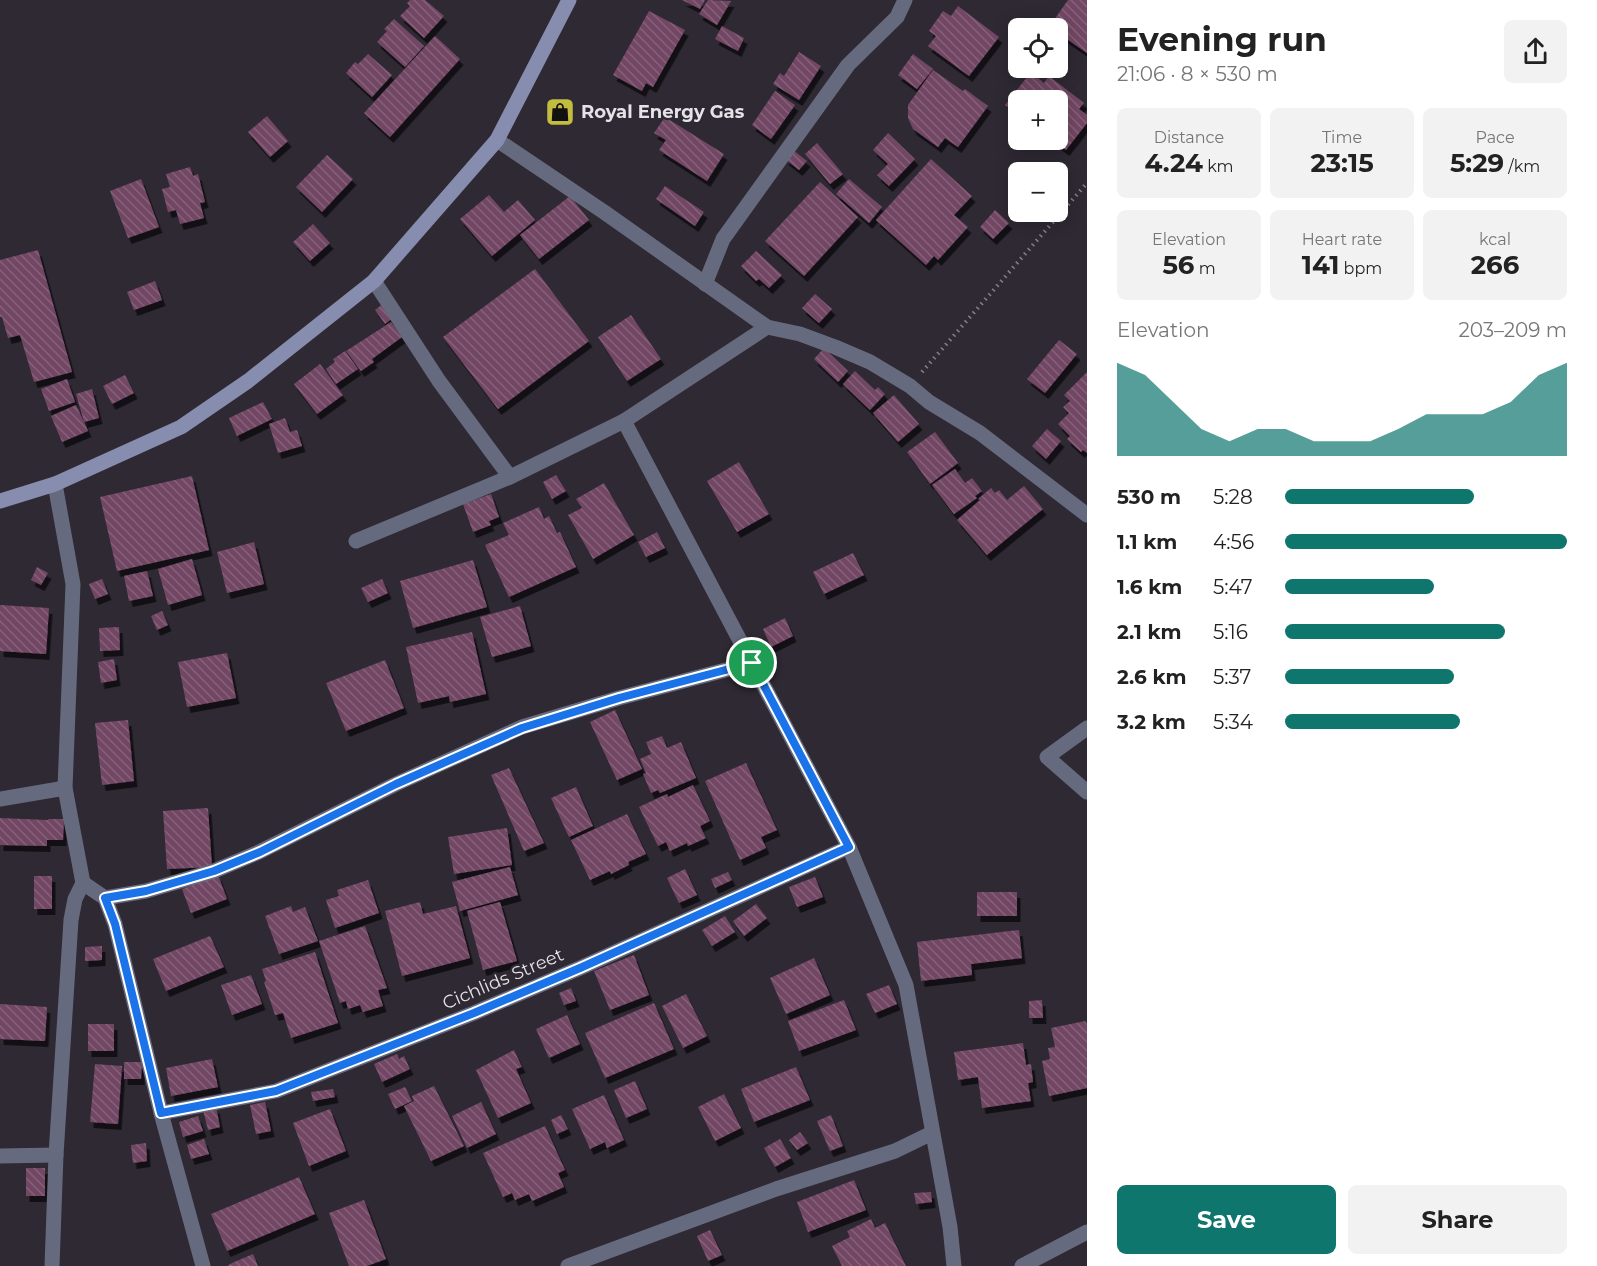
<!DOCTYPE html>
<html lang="en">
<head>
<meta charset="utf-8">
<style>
  :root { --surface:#fff; --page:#f2f2f2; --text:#222; --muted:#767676; --accent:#0f766e }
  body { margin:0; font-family:Montserrat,sans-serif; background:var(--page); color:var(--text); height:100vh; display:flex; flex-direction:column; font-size:22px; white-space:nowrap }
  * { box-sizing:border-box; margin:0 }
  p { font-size:20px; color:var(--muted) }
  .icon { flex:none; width:33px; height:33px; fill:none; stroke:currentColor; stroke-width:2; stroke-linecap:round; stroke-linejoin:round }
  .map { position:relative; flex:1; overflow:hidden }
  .drawer { display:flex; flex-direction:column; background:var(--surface); width:510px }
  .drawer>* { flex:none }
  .tools { position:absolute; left:1008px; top:18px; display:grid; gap:12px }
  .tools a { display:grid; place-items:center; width:60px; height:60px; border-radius:9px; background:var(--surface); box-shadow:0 3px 15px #0003; font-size:30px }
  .pin { position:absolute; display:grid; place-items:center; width:51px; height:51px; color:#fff; margin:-26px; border:3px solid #fff; border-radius:50%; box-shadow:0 2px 6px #0007 }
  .round { display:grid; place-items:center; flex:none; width:63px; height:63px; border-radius:9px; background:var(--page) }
  .overview { display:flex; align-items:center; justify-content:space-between; height:102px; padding:0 30px }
  h1 { font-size:33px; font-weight:700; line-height:45px }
  .figures { display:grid; grid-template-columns:repeat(3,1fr); gap:9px; height:102px; padding:6px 30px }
  .figures div { display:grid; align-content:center; border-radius:9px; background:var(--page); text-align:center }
  .figures b { font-size:26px; font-weight:700 }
  .figures small { font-size:16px; font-weight:400 }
  .figures p { font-size:16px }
  .chart { height:168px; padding:12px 30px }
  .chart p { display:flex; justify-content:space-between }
  .chart svg { width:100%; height:108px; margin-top:6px; fill:var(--accent); opacity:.7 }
  .button { display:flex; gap:12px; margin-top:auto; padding:12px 30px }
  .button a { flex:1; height:69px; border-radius:9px; background:var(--accent); color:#fff; font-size:24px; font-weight:700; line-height:69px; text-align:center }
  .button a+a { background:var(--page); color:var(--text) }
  ul { padding:0 30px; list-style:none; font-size:20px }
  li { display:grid; grid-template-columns:96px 72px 1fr; align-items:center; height:45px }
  li i { height:15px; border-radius:8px; background:var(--accent) }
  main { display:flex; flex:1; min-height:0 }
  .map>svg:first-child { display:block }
  .building { fill:url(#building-back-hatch); filter:url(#shadow) }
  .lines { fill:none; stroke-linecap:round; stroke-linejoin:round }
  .path { stroke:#848088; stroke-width:4; stroke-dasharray:1.5 4.5; stroke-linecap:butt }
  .street { stroke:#666a7f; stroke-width:15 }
  .secondary { stroke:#878dae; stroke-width:15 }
  .route-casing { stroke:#fff; stroke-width:12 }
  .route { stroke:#1a73e8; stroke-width:8 }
  .labels { text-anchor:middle; stroke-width:4.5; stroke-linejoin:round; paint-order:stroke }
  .poi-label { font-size:18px; font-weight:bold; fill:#e5e2e8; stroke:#2e2933; text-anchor:start }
  .street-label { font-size:18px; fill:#e5e2e8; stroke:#2e2933 }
</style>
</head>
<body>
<main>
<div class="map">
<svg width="1087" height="1266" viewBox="0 0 1087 1266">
  <defs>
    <pattern id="building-back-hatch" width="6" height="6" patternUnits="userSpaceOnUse" patternTransform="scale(1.5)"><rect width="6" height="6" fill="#724664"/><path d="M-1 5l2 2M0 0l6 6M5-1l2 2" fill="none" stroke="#86607a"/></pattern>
    <filter id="shadow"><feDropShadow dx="3.5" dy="6" stdDeviation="0" flood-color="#0009"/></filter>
  </defs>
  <rect width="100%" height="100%" fill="#2e2933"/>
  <g class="building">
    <path d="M410,0H425L444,16L424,38L400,16L410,6L407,3Z"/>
    <path d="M682,0H705L700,9Z"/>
    <path d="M708,0L731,1L717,25L699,14Z"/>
    <path d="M1068,0H1087V53L1058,33V28L1049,27Z"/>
    <path d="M958,6L999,37L969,76L928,46L936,36L929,31L943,11L951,16Z"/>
    <path d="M649,11L685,30L653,87L646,83L642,91L613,75Z"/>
    <path d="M394,19L424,46L405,67L377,42L387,31L384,29Z"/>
    <path d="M722,26L744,38L738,51L715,39Z"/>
    <path d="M435,36L460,59L390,137L364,113Z"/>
    <path d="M799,52L821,66L799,100L773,84L780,73L784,76Z"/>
    <path d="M368,54L392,75L372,97L346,73L355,62L358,64Z"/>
    <path d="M913,54L933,69L917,89L898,75Z"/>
    <path d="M933,70L963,91L965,89L988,106L958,147L945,138L938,147L913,129L908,118V105Z"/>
    <path d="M1031,72L1044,83L1049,76L1084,103L1079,109L1087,115V123L1066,150L1052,140H1058V100H1018V114L1005,105Z"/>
    <path d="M775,91L795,105L771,139L752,125Z"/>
    <path d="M267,116L288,141L270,157L248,132Z"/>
    <path d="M665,117L724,154L707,181L659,150L666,140L654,133Z"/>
    <path d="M888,133L915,159L889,186L877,175L888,164L873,150Z"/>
    <path d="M817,143L843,174L830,184L805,154Z"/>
    <path d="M793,150L807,161L799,170L785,159Z"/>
    <path d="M327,155L353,179L322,212L296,187Z"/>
    <path d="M931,159L972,196L954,215L968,227L938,260L934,256L926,265L876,220Z"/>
    <path d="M190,167L193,176L198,174L205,202L200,203L204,218L180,224L176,210L168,212L162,189L170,187L166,174Z"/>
    <path d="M141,179L159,227L128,238L110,191Z"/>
    <path d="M849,179L882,207L869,223L836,194Z"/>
    <path d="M820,182L858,217L804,276L765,241Z"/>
    <path d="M665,186L704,212L695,226L656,199Z"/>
    <path d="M489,195L504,212L518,200L535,220L492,256L460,219Z"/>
    <path d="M570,196L589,220L539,259L520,235Z"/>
    <path d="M995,210L1009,223L993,239L980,227Z"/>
    <path d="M313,224L330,243L310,261L293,242Z"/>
    <path d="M38,250L72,372L34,382L20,335L8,338L2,317H0V260Z"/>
    <path d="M756,251L782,275L769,288L759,279L756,281L741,266Z"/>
    <path d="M535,269L589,341L498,409L443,337Z"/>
    <path d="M155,281L162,300L134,310L127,292Z"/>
    <path d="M815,294L832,309L819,323L802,308Z"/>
    <path d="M384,303L394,317L385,324L375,310Z"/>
    <path d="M631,315L661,359L627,381L598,337Z"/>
    <path d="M391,322L402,337L372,359L374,362L361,371L346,351Z"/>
    <path d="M1059,340L1077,354L1045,393L1027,379Z"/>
    <path d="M824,348L848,371L838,382L814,359Z"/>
    <path d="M345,351L358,369L336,384L326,369L335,362L333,359Z"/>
    <path d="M320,364L343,395L317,414L294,384Z"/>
    <path d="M855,371L875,390L878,387L885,394L870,410L843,384Z"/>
    <path d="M1087,372V453L1083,450L1081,452L1067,439L1070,436L1058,424L1069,413L1063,407L1070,401L1064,395Z"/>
    <path d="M125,375L134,393L112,404L103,386Z"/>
    <path d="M67,379L75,402L49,411L41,389Z"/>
    <path d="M92,389L99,418L84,422L88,431L62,442L51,416L76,405L84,422L76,394Z"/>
    <path d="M894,395L919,424L898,442L873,413Z"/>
    <path d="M263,402L272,419L237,436L229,418Z"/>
    <path d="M285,418L290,432L297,430L302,446L278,453L269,424Z"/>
    <path d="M1047,429L1061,441L1046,459L1032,446Z"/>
    <path d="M935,432L958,463L930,484L907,452Z"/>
    <path d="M739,462L769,514L737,532L707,481Z"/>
    <path d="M955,469L965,483L972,478L982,491L975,496L977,498L954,514L932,485Z"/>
    <path d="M556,475L566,491L552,499L543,482Z"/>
    <path d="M192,476L209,550L117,571L100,497Z"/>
    <path d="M604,483L634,535L593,559L568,515L582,508L576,499Z"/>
    <path d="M1024,486L1043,509L987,555L957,520L980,500L978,499L991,488L995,493L999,490L1007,500Z"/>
    <path d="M491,494L499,517L489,521L491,525L473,532L463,504Z"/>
    <path d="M539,507L544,519L549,516L557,533L560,532L576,567L509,597L485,545L509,535L503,523Z"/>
    <path d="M657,532L665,548L646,557L638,542Z"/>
    <path d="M254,542L264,584L227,593L217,552Z"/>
    <path d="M853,553L864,575L824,594L813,572Z"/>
    <path d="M192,559L202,595L168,605L158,569Z"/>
    <path d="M473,560L487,607L413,628L400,581Z"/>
    <path d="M37,567L48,573L41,585L31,580Z"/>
    <path d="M147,571L153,596L129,601L124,576Z"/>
    <path d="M102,579L108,594L95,599L89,584Z"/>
    <path d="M382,579L388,593L368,602L361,588Z"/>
    <path d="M0,605L49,608L46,654L0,651Z"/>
    <path d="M520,606L531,646L492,657L480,617Z"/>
    <path d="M162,611L168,625L157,630L151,616Z"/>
    <path d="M785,618L793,636L771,647L763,629Z"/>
    <path d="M119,627L120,650L100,651L99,628Z"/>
    <path d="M472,632L486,694L450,702L449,696L418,703L406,647Z"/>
    <path d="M227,653L236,698L187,707L178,662Z"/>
    <path d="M114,659L117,680L101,683L98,662Z"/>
    <path d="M385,660L404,708L346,731L326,683Z"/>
    <path d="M615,710L642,769L617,780L590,722Z"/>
    <path d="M128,720L134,781L102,785L95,723Z"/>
    <path d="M662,736L667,748L681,742L696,778L660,793L658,790L651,793L643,774L646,773L640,759L651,754L646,742Z"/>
    <path d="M746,763L777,830L761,837L766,848L740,860L705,781Z"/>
    <path d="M509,768L544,843L524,851L491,775Z"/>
    <path d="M693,785L710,821L700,826L706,838L688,846L687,843L670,851L666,842L658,846L639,807L667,794L668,797Z"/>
    <path d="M576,787L593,826L569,837L551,798Z"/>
    <path d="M208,808L212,867L167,869L163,811Z"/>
    <path d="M627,814L646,854L628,862L629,865L611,874L610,871L590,880L571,840Z"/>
    <path d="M0,818L48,820V819H64L63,840H47V846L0,845Z"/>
    <path d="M507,828L512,865L454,874L448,837Z"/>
    <path d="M510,867L518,895L460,911L452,882Z"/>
    <path d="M685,869L697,895L679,903L667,878Z"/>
    <path d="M728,872L732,880L715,888L711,879Z"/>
    <path d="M218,875L227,899L191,913L182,889Z"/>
    <rect x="34" y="876" width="18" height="33"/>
    <path d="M815,877L823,897L797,907L789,887Z"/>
    <path d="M368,880L379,913L335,928L326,900L339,896L337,890Z"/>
    <rect x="977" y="892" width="40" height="24"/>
    <path d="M420,902L423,914L456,906L470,958L402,976L385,911Z"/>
    <path d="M500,902L517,961L483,970L467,911Z"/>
    <path d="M756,904L767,918L744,936L733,921Z"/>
    <path d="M291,906L293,912L305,907L318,941L279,954L265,916Z"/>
    <path d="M725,916L735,932L712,946L702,930Z"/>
    <path d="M365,926L387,988L378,990L383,1006L363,1012L360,1005L348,1009L346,1001L340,1003L319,941Z"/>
    <path d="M1019,930L1022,958L971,964L972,975L921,981L917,942Z"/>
    <path d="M210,936L224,967L166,991L153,959Z"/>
    <path d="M102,946V960L85,961V947Z"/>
    <path d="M315,952L338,1023L291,1038L283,1013L275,1015L264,982L266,981L262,969Z"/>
    <path d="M634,955L649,995L610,1010L594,971Z"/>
    <path d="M814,958L830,995L786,1014L770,978Z"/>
    <path d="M251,975L262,1004L232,1015L221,985Z"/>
    <path d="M889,985L897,1004L875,1013L866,994Z"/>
    <path d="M571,988L576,1001L564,1005L559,993Z"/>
    <path d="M686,994L707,1036L683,1048L662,1006Z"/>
    <path d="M844,1000L856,1030L799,1051L788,1021Z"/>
    <path d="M1042,1000L1043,1018H1029V1001Z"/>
    <path d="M654,1003L674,1049L605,1078L585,1033Z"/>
    <path d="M0,1004L47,1007L45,1041L0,1039Z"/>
    <path d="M567,1015L580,1044L549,1058L536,1029Z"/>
    <path d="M1085,1021L1087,1024V1088L1049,1096L1042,1061L1050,1059L1048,1048L1055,1047L1051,1028Z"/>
    <rect x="88" y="1024" width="26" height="27"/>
    <path d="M1023,1043L1026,1065L1031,1064L1033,1082L1028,1083L1031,1101L982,1108L978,1077L958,1080L954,1052Z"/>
    <path d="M514,1050L522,1067L516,1069L531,1103L498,1118L476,1070Z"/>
    <path d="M397,1054L399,1059L404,1056L410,1069L382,1082L374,1064Z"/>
    <path d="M212,1059L218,1087L171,1096L166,1068Z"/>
    <path d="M124,1062H142L141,1079H124Z"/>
    <path d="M95,1064L122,1066L118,1124L90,1122Z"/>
    <path d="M796,1067L810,1100L754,1122L741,1089Z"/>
    <path d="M635,1081L647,1109L626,1118L614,1090Z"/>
    <path d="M434,1086L464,1146L431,1161L404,1106L414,1101L412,1096Z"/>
    <path d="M405,1087L412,1101L395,1109L388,1094Z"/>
    <path d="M333,1089L335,1097L313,1101L311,1092Z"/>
    <path d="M724,1094L741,1128L715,1141L698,1107Z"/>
    <path d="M604,1095L624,1140L607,1148L605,1142L590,1149L572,1109Z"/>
    <path d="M265,1102L271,1131L256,1134L250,1105Z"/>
    <path d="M481,1102L496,1134L467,1148L452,1116Z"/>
    <path d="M216,1107L220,1127L208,1130L203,1110Z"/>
    <path d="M330,1109L346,1151L309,1166L293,1123Z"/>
    <path d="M561,1115L568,1129L557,1134L551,1120Z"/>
    <path d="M831,1115L843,1146L830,1151L817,1121Z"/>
    <path d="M198,1116L203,1131L183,1137L179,1122Z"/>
    <path d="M545,1126L565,1170L558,1173L564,1187L532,1201L529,1194L515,1200L512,1193L503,1197L483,1153Z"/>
    <path d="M800,1132L808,1143L797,1150L789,1140Z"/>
    <path d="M204,1139L209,1154L191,1159L187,1145Z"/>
    <path d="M780,1139L791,1158L775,1167L764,1148Z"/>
    <path d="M146,1143L147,1161L133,1163L131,1145Z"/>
    <rect x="26" y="1168" width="19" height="28"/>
    <path d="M299,1177L315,1214L227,1251L211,1214Z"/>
    <path d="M854,1180L866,1210L808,1232L797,1202Z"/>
    <path d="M931,1192L932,1202L916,1204L914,1193Z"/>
    <path d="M364,1200L386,1259L367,1266H349L329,1213Z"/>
    <path d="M871,1219L875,1228L885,1223L906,1266H842L832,1246L850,1237L847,1231Z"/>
    <path d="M710,1230L722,1255L708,1261L697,1236Z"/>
    <path d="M253,1254L258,1266H227L232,1263Z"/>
  </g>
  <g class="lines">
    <path class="path" d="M922,372L1087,183"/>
    <g class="street">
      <path d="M497,140L604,212L767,327L800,334L835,347L870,362L910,386L929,402L980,433L1087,515"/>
      <path d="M374,281L439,381L510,477"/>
      <path d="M705,284L723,239L848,65L897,17L905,0"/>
      <path d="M624,421L849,847L906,985L950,1227L954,1266"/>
      <path d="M356,541L510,477L624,421L767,327"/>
      <path d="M1087,728L1047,757L1087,792"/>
      <path d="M0,799L65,788"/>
      <path d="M83,883L105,898L115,924L161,1113L203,1266"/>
      <path d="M105,898L146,891L214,871L259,852L396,784L522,727L619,698L752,663"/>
      <path d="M161,1113L276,1091L474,1013L580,968L849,847"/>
      <path d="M0,1156L56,1155"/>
      <path d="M52,1266L56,1155L71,920L75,899L83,883L65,788L73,584L55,484"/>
      <path d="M568,1266L776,1189L895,1151L932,1133"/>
      <path d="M1022,1266L1087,1232"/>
    </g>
    <path class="secondary" d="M0,501L55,484L181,427L248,381L374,281L497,140L569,0"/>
  </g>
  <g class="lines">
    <g class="route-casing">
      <path id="route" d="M752,663L849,847L580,968L474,1013L276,1091L161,1113L115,924L105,898L146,891L214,871L260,852L396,784L522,728L619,698Z"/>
    </g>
    <use href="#route" class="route"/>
  </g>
  <defs>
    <g id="shop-square" transform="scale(1.5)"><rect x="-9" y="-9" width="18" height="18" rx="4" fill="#c2bd3f" stroke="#2e2933"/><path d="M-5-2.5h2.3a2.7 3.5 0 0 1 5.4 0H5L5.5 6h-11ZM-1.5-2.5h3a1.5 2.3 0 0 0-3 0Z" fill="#111"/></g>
  </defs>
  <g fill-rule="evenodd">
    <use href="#shop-square" x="560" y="112"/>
  </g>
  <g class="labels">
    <g class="poi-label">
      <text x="581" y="118">Royal Energy Gas</text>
    </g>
    <g class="street-label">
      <text transform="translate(503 979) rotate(-23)" y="6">Cichlids Street</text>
    </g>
  </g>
</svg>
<div class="tools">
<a><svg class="icon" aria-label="locate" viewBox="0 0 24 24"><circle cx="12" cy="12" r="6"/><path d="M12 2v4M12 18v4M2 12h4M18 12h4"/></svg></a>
<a>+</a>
<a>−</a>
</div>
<div class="pin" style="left:752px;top:663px;background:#1e9e55"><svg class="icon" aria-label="arrive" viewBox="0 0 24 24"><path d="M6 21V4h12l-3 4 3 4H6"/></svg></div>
</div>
<section class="drawer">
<div class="overview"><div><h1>Evening run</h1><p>21:06 · 8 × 530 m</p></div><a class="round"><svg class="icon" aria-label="share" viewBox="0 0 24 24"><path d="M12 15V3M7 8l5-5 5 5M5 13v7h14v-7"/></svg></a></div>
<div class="figures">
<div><p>Distance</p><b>4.24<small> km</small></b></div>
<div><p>Time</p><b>23:15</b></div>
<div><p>Pace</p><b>5:29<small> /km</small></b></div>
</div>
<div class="figures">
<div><p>Elevation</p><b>56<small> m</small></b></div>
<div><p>Heart rate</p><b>141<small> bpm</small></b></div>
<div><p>kcal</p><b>266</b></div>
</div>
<div class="chart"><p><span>Elevation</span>203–209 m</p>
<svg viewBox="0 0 160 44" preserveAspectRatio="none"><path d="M0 44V6L10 11L20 22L30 33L40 38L50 33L60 33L70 38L80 38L90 38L100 33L110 27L120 27L130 27L140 22L150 11L160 6V44z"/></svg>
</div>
<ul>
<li><b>530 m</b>5:28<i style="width:67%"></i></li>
<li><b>1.1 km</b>4:56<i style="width:100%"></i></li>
<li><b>1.6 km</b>5:47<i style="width:53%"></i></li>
<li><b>2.1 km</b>5:16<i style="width:78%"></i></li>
<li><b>2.6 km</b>5:37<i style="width:60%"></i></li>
<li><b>3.2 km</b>5:34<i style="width:62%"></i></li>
</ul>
<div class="button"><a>Save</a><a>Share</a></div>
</section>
</main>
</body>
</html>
